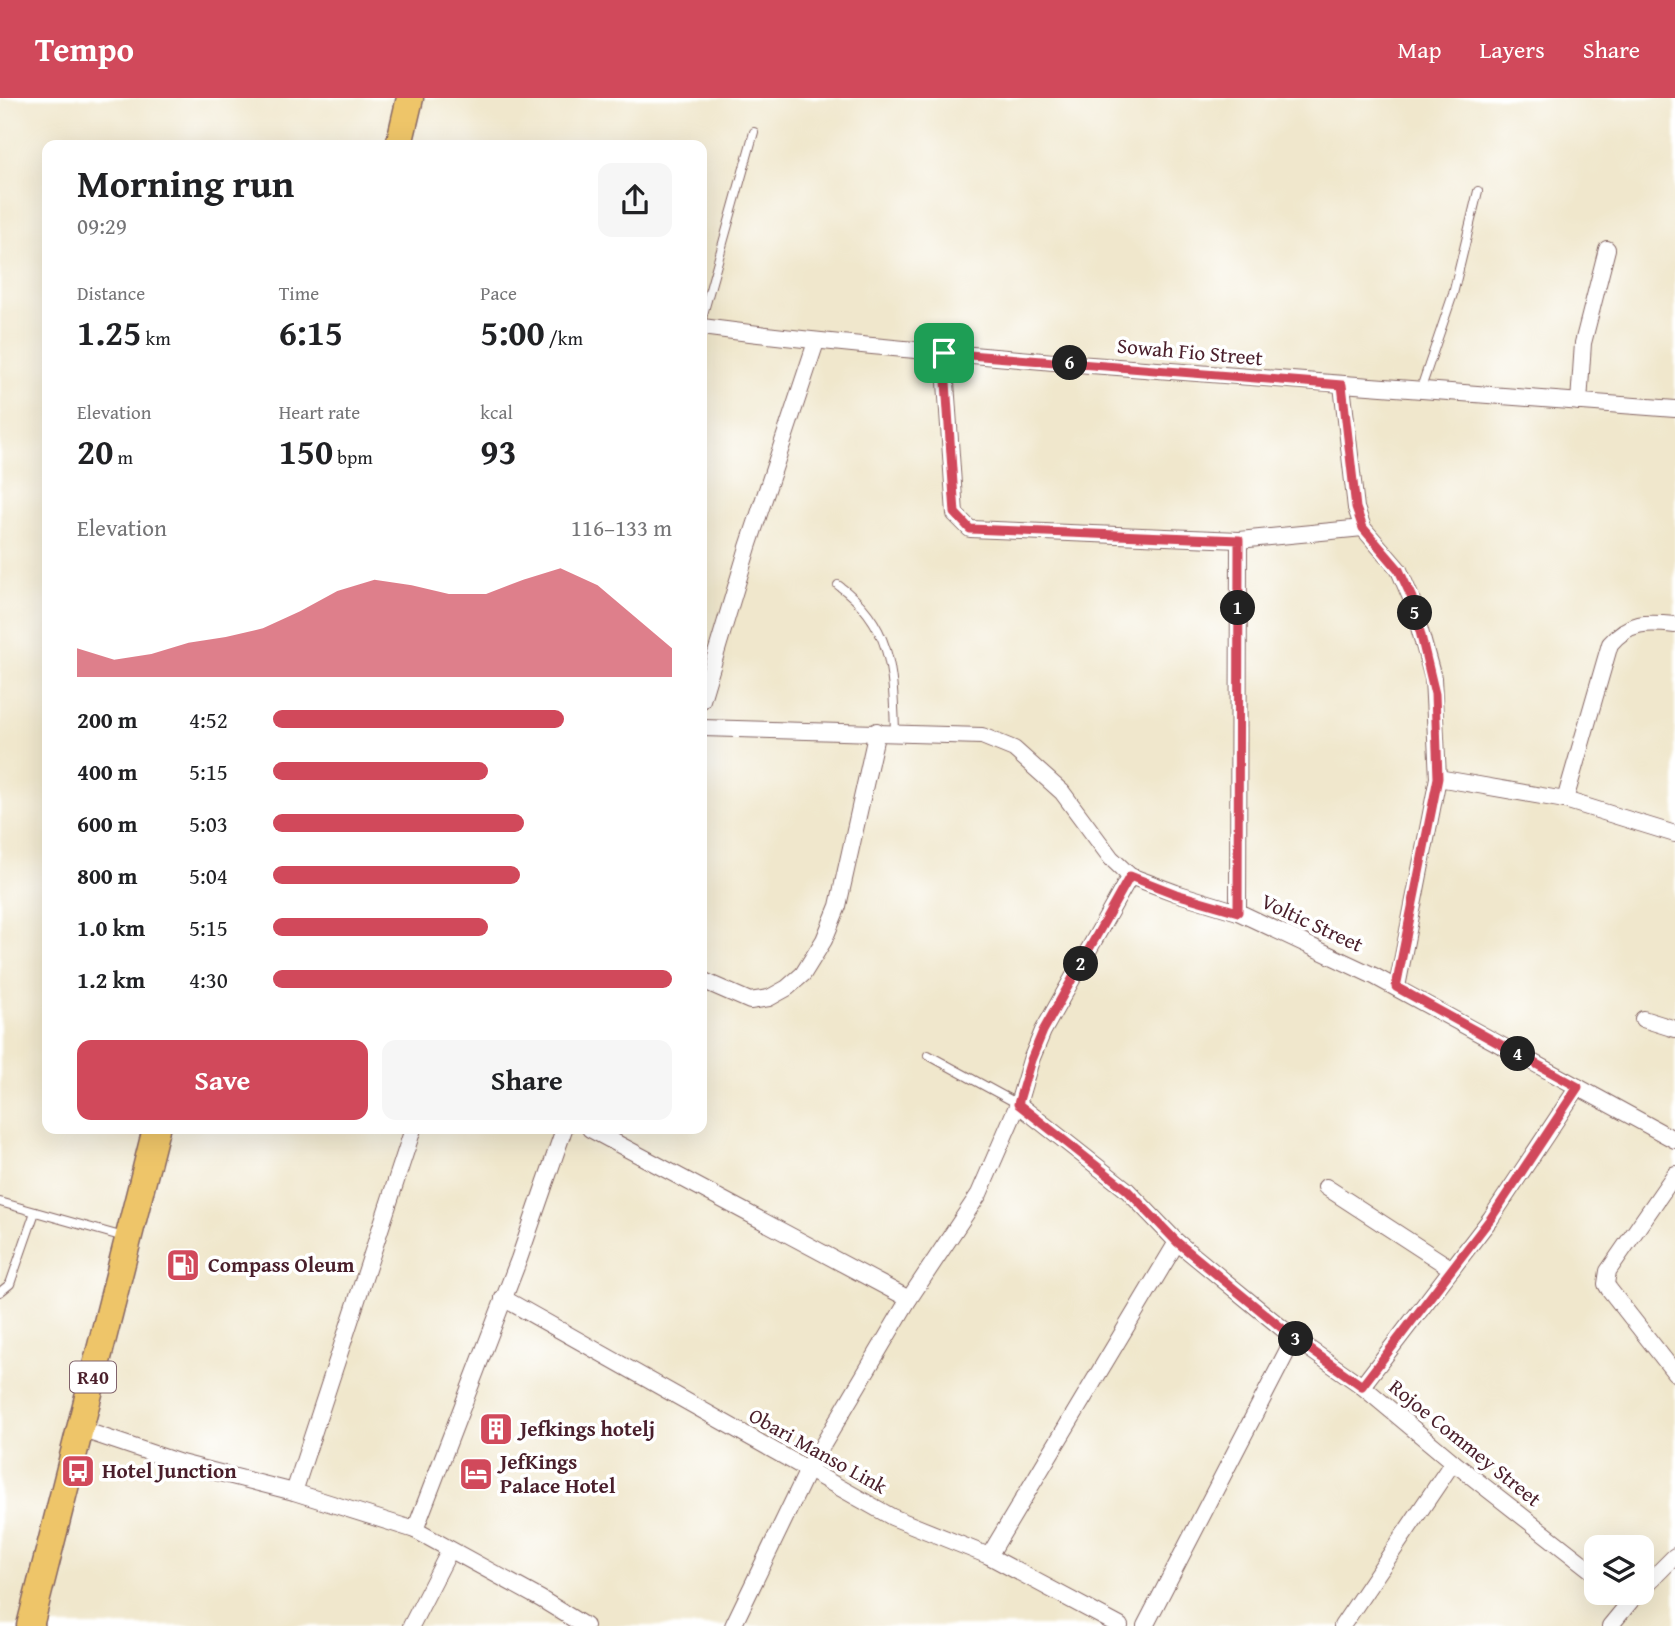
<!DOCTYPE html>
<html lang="en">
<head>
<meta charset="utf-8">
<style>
  :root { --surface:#fff; --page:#f6f6f6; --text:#202124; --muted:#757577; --accent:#d1495b }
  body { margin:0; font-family:"Gentium Book Plus",serif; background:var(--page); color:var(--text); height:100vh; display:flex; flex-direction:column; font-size:26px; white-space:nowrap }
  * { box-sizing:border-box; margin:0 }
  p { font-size:23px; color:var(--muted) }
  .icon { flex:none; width:38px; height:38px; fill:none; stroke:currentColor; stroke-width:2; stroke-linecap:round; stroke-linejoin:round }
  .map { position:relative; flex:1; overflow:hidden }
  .details { position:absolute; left:42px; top:42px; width:665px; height:994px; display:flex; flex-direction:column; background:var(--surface); border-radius:14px; box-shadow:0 7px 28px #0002 }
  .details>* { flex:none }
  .tools { position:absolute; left:1584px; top:1437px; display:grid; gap:14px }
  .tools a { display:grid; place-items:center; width:70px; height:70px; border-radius:14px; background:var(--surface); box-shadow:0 7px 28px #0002; font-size:35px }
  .pin { position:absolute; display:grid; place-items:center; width:60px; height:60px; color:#fff; margin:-30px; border-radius:14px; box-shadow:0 4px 10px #0006 }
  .km { position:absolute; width:35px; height:35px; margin:-18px; border-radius:50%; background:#222; color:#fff; font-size:19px; line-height:35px; text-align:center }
  .round { display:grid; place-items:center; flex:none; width:74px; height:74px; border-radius:14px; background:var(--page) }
  .summary { display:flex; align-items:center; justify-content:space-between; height:119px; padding:0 35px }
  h1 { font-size:38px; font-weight:600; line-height:52px }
  .stats { display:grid; grid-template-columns:repeat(3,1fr); gap:10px; height:119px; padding:7px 35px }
  .stats div { display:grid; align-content:center }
  .stats b { font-size:35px; font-weight:600 }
  .stats small { font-size:19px; font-weight:400 }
  .stats p { font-size:19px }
  .chart { height:196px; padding:14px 35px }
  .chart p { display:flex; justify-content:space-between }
  .chart svg { width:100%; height:126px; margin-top:7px; fill:var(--accent); opacity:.7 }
  .action { display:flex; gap:14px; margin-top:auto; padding:14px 35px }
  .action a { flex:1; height:80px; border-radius:14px; background:var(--accent); color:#fff; font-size:28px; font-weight:600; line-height:80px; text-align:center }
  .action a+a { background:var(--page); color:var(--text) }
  ul { padding:0 35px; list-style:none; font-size:23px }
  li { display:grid; grid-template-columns:112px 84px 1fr; align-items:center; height:52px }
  li i { height:18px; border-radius:9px; background:var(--accent) }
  header { display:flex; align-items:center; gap:42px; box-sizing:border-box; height:98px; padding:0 35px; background:var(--accent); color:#fff }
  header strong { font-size:33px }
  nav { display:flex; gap:38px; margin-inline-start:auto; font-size:24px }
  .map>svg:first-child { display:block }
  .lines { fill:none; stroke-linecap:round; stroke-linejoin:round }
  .lane-casing { stroke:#846563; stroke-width:10 }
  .street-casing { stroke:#846563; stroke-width:18 }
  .primary-casing { stroke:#846563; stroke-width:29 }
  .lane { stroke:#fff; stroke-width:8 }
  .street { stroke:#fff; stroke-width:16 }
  .primary { stroke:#eec569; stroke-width:26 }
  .route-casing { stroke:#fff; stroke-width:14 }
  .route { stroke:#d1495b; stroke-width:9 }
  .labels { text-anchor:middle; stroke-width:7; stroke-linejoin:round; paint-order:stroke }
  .shield { fill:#fff; stroke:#80626b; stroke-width:2 }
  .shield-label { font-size:19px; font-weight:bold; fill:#4a1f2b }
  .street-label { font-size:21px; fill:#4a1f2b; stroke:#fff }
  .poi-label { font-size:21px; font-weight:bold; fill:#4a1f2b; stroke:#fff; text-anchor:start }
</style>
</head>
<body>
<header>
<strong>Tempo</strong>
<nav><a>Map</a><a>Layers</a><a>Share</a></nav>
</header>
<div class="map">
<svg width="1675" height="1528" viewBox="0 0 1675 1528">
  <rect width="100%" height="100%" fill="#fff"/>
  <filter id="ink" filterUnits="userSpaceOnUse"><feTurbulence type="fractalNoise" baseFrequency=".0143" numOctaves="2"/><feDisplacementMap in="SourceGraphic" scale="14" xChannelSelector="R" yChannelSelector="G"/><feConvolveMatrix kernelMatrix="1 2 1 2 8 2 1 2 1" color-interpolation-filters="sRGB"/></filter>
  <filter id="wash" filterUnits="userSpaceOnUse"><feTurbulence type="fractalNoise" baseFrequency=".00686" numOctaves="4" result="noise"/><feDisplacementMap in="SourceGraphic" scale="28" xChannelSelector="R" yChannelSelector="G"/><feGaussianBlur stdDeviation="1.57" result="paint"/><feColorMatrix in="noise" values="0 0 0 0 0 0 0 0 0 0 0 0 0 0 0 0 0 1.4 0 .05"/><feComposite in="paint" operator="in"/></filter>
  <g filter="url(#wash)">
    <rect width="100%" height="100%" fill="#f0e7cc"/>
  </g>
  <g filter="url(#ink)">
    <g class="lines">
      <g class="lane-casing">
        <g id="lane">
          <path d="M702,220L754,34"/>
          <path d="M1420,293L1453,196L1478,93"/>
          <path d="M838,487C892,526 893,572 895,634"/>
          <path d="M928,957L1018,1006"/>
          <path d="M0,1104L124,1139"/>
          <path d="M0,1194L10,1186L35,1114"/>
        </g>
      </g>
      <g class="street-casing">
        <g id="street">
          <path d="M702,229C831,246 961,256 1091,267C1285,283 1480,297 1675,311"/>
          <path d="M944,255L955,416L970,431L1239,442L1363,430"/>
          <path d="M1342,287L1356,410L1363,430L1399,472L1411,500L1433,580L1438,680"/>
          <path d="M1579,304L1583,245L1607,151"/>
          <path d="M702,602L748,449L816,244"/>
          <path d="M702,630L982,638L1014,651L1062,694L1111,760L1130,778L1176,795L1238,814L1374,878L1675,1042"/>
          <path d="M1565,702L1610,546C1630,523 1646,524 1675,527"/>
          <path d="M1238,814L1239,442"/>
          <path d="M702,882L750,903L769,900L787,890L803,876L824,842L838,808L877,633"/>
          <path d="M1397,889L1438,680L1565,702L1675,736"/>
          <path d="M1643,921L1675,931"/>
          <path d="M1018,1006L1127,1092L1177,1144L1294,1240L1362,1288L1453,1364L1596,1476"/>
          <path d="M590,1031L909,1201"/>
          <path d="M1675,1076L1608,1173L1606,1186L1609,1191L1675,1275"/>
          <path d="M1326,1089L1452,1171"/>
          <path d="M503,1200L892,1419L989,1458L1120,1528"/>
          <path d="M1362,1288L1491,1120L1578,989"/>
          <path d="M80,1331L181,1365L294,1394L415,1432L541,1501L585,1528"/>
          <path d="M294,1394L413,1031"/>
          <path d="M415,1432L519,1161L564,1031"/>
          <path d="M989,1458L1177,1144"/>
          <path d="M1642,1491L1675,1458"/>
          <path d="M411,1528L450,1452"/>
          <path d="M733,1528L808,1372L909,1201L979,1096L1018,1006L1031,962L1043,933L1130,778"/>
          <path d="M1145,1528L1294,1240"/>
          <path d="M1342,1528L1453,1364"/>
          <path d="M1610,1528L1638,1494"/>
        </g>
      </g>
      <g class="primary-casing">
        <g id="primary">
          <path d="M399,47L410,0"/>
          <path d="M30,1528L156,1031"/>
        </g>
      </g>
      <use href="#lane" class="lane"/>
      <use href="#street" class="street"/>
      <use href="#primary" class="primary"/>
    </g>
  </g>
  <g class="lines" filter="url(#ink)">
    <g class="route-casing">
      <path id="route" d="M944,255L1342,287L1356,410L1363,430L1399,472L1412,500L1435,596L1438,680L1396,889L1578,989L1491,1120L1362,1288L1294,1240L1177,1144L1127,1092L1018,1006L1031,962L1043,933L1130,778L1176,796L1238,814L1239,442L970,431L955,415Z"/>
    </g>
    <use href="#route" class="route"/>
  </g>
  <defs>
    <g id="fuel-square" transform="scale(1.75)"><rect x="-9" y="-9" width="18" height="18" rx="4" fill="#d1495b" stroke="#fff"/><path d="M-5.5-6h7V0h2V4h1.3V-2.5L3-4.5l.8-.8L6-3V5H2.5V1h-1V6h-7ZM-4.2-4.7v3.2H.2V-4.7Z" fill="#fff"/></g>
    <g id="building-square" transform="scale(1.75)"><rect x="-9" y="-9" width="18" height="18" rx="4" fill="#d1495b" stroke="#fff"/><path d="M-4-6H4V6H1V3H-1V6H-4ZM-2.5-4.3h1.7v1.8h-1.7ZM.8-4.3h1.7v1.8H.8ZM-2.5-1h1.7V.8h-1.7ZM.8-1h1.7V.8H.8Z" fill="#fff"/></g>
    <g id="bus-square" transform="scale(1.75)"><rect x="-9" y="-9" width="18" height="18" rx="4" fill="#d1495b" stroke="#fff"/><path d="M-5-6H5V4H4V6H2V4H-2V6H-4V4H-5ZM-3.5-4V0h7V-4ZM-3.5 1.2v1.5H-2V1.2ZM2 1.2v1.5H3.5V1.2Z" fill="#fff"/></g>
    <g id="hotel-square" transform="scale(1.75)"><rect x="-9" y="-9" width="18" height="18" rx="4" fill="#d1495b" stroke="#fff"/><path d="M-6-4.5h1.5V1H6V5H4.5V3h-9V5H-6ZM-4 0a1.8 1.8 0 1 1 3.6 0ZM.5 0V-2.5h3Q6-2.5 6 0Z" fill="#fff"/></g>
  </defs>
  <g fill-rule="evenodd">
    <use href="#fuel-square" x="183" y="1167"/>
    <use href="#building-square" x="496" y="1331"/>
    <use href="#bus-square" x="78" y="1373"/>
    <use href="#hotel-square" x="476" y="1376"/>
  </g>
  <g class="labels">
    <rect class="shield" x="70" y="1263.5" width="46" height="31" rx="5"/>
    <g class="shield-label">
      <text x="93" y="1286">R40</text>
    </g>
    <g class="street-label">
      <text transform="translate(1190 254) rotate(5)" y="7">Sowah Fio Street</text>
      <text transform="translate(1312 825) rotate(25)" y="7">Voltic Street</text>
      <text transform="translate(1465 1345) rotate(39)" y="7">Rojoe Commey Street</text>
      <text transform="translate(818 1353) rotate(29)" y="7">Obari Manso Link</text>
    </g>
    <g class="poi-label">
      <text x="208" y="1174">Compass Oleum</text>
      <text x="520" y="1338">Jefkings hotelj</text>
      <text x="500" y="1371">JefKings<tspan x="500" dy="24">Palace Hotel</tspan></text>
      <text x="102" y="1380">Hotel Junction</text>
    </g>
  </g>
</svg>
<div class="tools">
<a><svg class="icon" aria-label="layers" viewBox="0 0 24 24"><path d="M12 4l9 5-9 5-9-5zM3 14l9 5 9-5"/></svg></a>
</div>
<div class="pin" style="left:944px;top:255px;background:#1e9e55"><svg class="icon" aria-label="arrive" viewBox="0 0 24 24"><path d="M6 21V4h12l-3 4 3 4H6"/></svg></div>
<b class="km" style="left:1238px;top:510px">1</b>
<b class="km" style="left:1081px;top:866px">2</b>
<b class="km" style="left:1296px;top:1241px">3</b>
<b class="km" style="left:1518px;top:956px">4</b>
<b class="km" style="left:1415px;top:515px">5</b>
<b class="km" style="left:1070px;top:265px">6</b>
<section class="details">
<div class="summary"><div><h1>Morning run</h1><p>09:29</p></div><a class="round"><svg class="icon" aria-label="share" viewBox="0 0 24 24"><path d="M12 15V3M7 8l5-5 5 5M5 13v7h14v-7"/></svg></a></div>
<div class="stats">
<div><p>Distance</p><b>1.25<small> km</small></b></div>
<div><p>Time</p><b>6:15</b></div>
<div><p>Pace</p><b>5:00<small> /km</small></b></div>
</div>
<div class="stats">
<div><p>Elevation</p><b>20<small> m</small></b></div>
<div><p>Heart rate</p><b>150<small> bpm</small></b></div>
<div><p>kcal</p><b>93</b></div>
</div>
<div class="chart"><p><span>Elevation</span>116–133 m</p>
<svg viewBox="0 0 160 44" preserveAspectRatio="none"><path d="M0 44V34L10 38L20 36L30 32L40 30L50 27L60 21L70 14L80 10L90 12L100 15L110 15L120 10L130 6L140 12L150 23L160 34V44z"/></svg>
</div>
<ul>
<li><b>200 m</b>4:52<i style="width:73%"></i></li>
<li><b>400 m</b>5:15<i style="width:54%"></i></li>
<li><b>600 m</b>5:03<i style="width:63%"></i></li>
<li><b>800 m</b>5:04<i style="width:62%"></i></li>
<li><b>1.0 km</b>5:15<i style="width:54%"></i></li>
<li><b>1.2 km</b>4:30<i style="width:100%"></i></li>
</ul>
<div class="action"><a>Save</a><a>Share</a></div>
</section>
</div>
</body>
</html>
